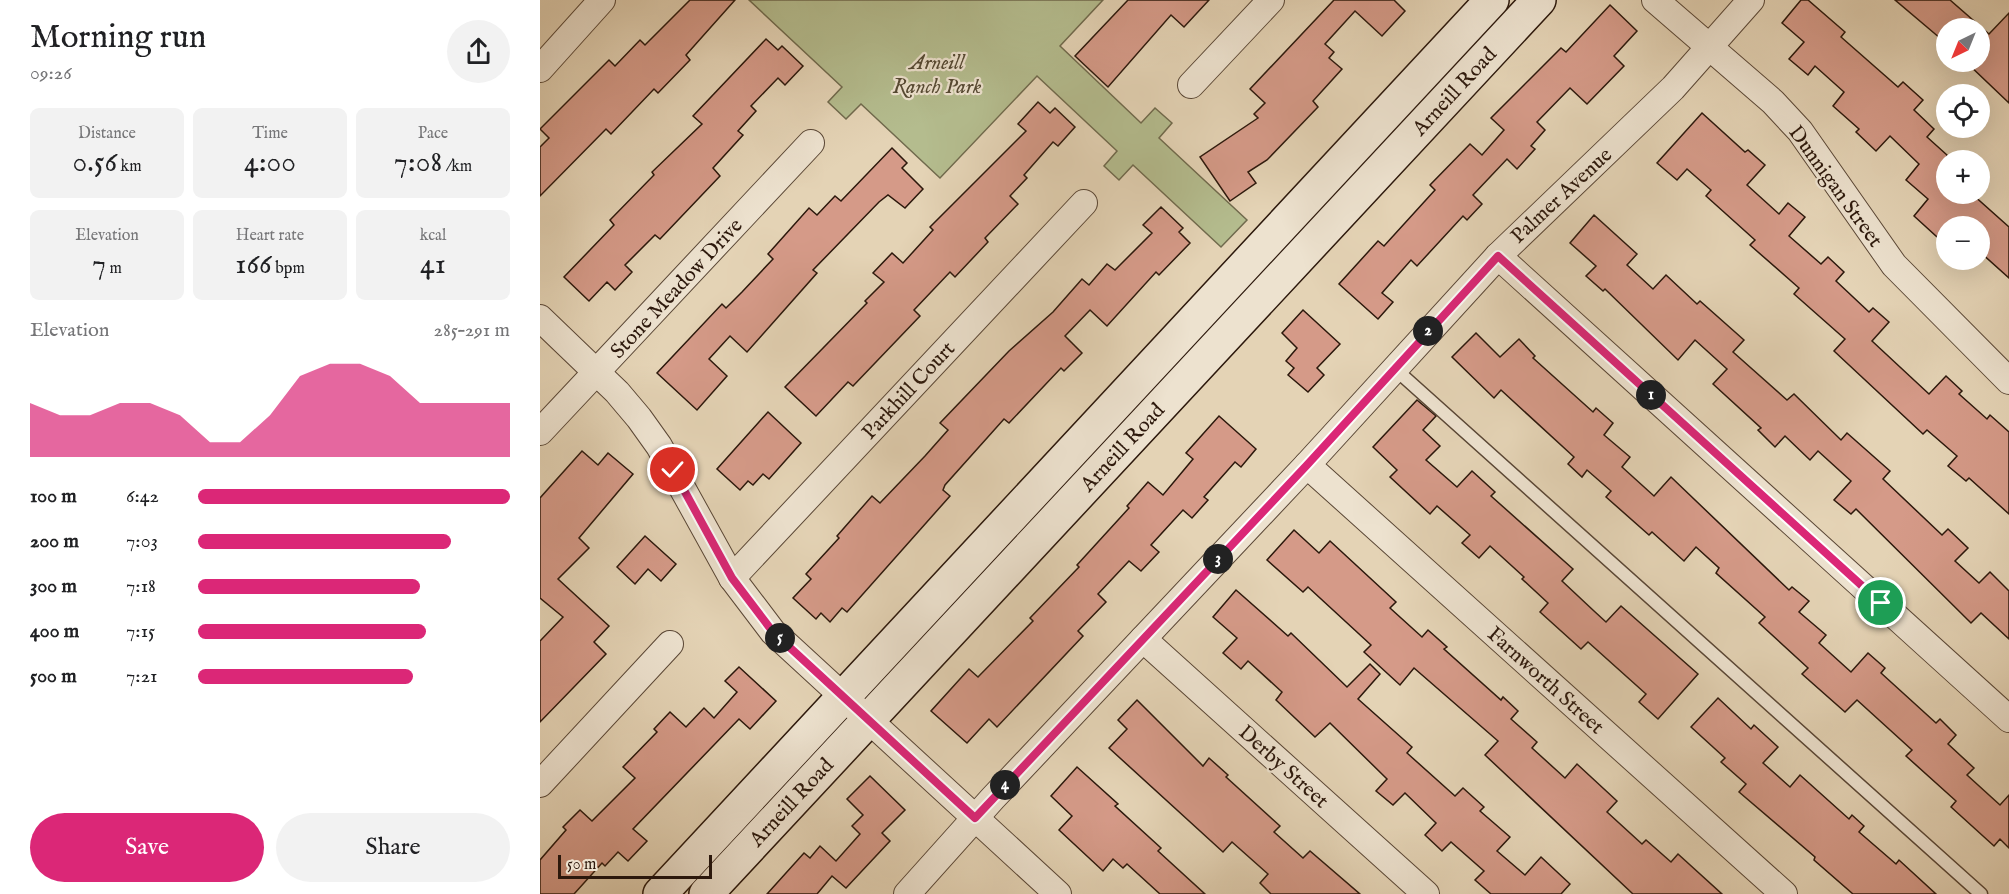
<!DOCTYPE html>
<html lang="en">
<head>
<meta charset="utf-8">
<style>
  :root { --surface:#fff; --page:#f2f2f2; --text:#202124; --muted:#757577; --accent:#db2777 }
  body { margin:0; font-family:"IM FELL English",serif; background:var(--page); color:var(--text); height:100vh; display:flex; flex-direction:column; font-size:22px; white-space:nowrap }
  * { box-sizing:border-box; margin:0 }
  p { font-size:20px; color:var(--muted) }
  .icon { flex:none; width:33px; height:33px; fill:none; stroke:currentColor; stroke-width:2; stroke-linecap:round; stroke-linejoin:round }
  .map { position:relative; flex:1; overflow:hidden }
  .drawer { display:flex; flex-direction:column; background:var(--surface); width:540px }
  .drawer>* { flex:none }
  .needle { width:39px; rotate:223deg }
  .controls { position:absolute; left:1396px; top:18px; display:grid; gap:12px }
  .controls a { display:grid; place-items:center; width:54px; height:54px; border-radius:50%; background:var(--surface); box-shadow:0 6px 24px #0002; font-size:30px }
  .scale { position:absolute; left:18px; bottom:15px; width:154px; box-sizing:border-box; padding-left:6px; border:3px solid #2c180c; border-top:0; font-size:16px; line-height:21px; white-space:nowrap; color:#2c180c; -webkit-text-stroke:4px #ede2cf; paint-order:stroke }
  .pin { position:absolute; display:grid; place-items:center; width:51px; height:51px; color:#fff; margin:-26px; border:3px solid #fff; border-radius:50%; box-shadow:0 2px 6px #0007 }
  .km { position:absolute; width:30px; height:30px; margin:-15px; border-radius:50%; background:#222; color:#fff; font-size:16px; line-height:30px; text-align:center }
  .round { display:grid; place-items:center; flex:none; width:63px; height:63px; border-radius:32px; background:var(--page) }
  .headline { display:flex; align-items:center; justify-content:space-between; height:102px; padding:0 30px }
  h1 { font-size:33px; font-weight:600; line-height:45px }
  .figures { display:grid; grid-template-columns:repeat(3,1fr); gap:9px; height:102px; padding:6px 30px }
  .figures div { display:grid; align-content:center; border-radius:9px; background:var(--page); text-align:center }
  .figures b { font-size:30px; font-weight:600 }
  .figures small { font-size:16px; font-weight:400 }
  .figures p { font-size:16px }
  .chart { height:168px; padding:12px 30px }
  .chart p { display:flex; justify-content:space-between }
  .chart svg { width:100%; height:108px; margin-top:6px; fill:var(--accent); opacity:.7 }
  .primary-button { display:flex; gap:12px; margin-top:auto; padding:12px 30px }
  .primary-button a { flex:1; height:69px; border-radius:36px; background:var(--accent); color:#fff; font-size:24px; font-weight:600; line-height:69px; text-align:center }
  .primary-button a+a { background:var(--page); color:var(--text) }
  ul { padding:0 30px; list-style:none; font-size:20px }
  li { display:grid; grid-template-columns:96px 72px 1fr; align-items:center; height:45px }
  li i { height:15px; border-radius:8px; background:var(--accent) }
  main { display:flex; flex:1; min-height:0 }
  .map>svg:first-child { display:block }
  .green { fill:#b4bc8e; stroke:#706a4d; stroke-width:1.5 }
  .building { fill:#d59a88; stroke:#2c180c; stroke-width:1.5 }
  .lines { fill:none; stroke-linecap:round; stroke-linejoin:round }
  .lane-casing { stroke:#5a4736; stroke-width:15 }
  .street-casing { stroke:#5a4736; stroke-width:28 }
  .secondary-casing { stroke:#2c180c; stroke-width:36 }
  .lane { stroke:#ede2cf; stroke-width:12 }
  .street { stroke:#ede2cf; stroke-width:26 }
  .secondary { stroke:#ede2cf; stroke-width:33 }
  .route-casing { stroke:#fff; stroke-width:12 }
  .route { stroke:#db2777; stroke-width:8 }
  .labels { text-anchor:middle; stroke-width:4.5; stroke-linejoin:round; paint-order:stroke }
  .park-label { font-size:21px; font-style:italic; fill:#554933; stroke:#ede2cf }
  .street-label { font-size:21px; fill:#2c180c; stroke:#ede2cf }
</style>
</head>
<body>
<main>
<section class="drawer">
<div class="headline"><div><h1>Morning run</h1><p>09:26</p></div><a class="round"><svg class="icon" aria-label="share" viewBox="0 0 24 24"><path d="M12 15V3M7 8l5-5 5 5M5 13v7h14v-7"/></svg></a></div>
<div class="figures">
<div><p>Distance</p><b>0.56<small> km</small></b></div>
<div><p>Time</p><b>4:00</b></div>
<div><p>Pace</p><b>7:08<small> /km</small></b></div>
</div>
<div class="figures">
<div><p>Elevation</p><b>7<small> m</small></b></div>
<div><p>Heart rate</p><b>166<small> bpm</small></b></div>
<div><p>kcal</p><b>41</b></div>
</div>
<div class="chart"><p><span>Elevation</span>285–291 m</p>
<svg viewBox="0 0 160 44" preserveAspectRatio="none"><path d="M0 44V22L10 27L20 27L30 22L40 22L50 27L60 38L70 38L80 27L90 11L100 6L110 6L120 11L130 22L140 22L150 22L160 22V44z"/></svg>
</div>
<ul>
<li><b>100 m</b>6:42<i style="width:100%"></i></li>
<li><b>200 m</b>7:03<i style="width:81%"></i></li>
<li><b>300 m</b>7:18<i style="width:71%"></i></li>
<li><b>400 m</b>7:15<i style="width:73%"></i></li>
<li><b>500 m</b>7:21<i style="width:69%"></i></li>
</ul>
<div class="primary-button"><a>Save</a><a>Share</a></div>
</section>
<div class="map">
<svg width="1469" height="894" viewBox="0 0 1469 894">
  <rect width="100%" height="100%" fill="#e4d3b5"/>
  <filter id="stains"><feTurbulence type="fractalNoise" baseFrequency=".00333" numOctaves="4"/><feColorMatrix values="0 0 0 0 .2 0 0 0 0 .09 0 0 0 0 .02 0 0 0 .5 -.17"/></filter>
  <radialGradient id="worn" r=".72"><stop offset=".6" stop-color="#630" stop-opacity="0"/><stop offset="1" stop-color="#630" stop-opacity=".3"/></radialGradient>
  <path class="green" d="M209,0H563L520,46L601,123L615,108L632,123L619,138L707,220L681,247L593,165L579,180L564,166L577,151L497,76L400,178L321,104L306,119L288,102L302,87Z"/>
  <g class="building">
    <path d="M150,0H195L146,55L150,60L118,93L114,89L71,134L66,129L0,196V147L9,138L0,129L69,60L75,66L100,40L105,45Z"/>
    <path d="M588,0H669L644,27L631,15L568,87L535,56Z"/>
    <path d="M794,0H854L865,11L842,36L815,11L785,44L794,52L789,58L802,69L773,101L778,107L727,160L708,172L716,183L690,201L660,157L718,118L714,114L725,103L710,89Z"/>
    <path d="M1261,0H1268L1305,32L1301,37L1358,87L1363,82L1383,100L1374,110L1394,129L1387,137L1407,155V194H1432L1469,227V278L1440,252V226H1407V246L1374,216L1388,199L1366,180L1379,164L1350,136L1336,151L1316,132L1319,129L1293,106L1304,92L1275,66L1268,75L1249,59L1264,42L1242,23Z"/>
    <path d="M1355,0H1410L1449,34L1469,13V103L1426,62H1440V28H1407V44Z"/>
    <path d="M1070,5L1097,31L1074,56L1084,66L1047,104L1030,88L997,122L1005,130L991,146L995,149L977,169L967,159L933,195L942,204L927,220L923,216L877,266L871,260L842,293L853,302L838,319L799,284L838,241L844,246L895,190L890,185L930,144L942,155L964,130L951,118L1021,48L1026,52Z"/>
    <path d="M226,39L238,50L242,46L263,66L245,85L238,78L211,106L216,111L198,131L203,135L173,168L180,176L120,239L115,235L85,265L92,272L75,290L67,282L49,301L24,277L74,225L70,220L114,175L112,172L162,124L153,116Z"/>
    <path d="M498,102L510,113L515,108L535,127L518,146L513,142L484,175L487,178L470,196L478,204L445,238L448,242L415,277L410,272L374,310L380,316L313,386L308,382L276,416L245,387L327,303L325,301L344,282L333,273L352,253L363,263L393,230L390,227L486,131L478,124Z"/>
    <path d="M1162,113L1205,152L1208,150L1225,165L1207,185L1239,214L1248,203L1265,217L1249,236L1281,264L1288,257L1304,272L1296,281L1329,312L1333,308L1349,322L1332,341L1389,394L1406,376L1422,391L1419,394L1447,419L1450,415L1469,432V514L1429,478L1426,481L1408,466L1417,456L1387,430L1383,434L1294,351L1305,339L1254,294L1259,288L1210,245L1215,240L1166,196L1171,190L1147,169L1137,180L1117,163Z"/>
    <path d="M352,148L367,163L362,168L383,189L365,208L348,195L339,202L273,270L277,273L207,352L190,336L169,359L187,376L157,410L117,373L182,304L186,308L202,292L233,259L228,254L269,208L277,215L295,196L301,201Z"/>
    <path d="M621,207L643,228L639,232L650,243L619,275L616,272L567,326L550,310L525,336L542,353L524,371L521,368L469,423L464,419L405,485L403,490L410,496L307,612L302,608L290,622L281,613L276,619L253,598L271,579L266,574L299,538L297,536L332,496L340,503L385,456L408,430L400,423L469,351L513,312L542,279L549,285L567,264L575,270L612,233L603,225Z"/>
    <path d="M1054,215L1097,254L1087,265L1113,289L1126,275L1157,304L1160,301L1204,340L1193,352L1247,400L1254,394L1301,440L1307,433L1350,471L1343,479L1402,535L1408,529L1428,548L1415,561L1439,583L1450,572L1469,591V639L1441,613L1431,623L1316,509L1311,514L1294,500L1311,481L1278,451L1270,460L1245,436L1235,447L1218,430L1221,428L1173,384L1187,369L1155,340L1138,360L1065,289L1063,291L1046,276L1056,266L1030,243Z"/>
    <path d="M763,310L800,344L777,368L784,375L768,392L748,375L754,368L746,361L757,348L742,333Z"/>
    <path d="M936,333L960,357L979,339L995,356L993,358L1053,412L1056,408L1073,423L1064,435L1090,457L1082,467L1114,496L1131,477L1249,590L1252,587L1269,601L1259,612L1286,635L1279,643L1311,672L1328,653L1345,668L1341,673L1396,723L1400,719L1416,735L1408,744L1434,768L1427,775L1460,805L1469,795V848L1460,839L1454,846L1411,807L1416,801L1366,756L1372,750L1317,700L1305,712L1262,674L1268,668L1219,623L1225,617L1176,573L1179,568L1156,547L1144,561L1112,532L1109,535L1066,497L1071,491L1047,470L1042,477L1028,464L1034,457L961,390L954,398L912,357Z"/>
    <path d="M877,400L896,416L883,430L900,446L886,460L917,487L932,471L955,492L951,496L1033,569L1022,581L1054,611L1066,622L1081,606L1158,674L1118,719L1099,702L1106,694L1048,642L1041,649L1000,612L1008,603L982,579L984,577L950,546L939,558L922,543L930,535L897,506L890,514L850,477L857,470L833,447Z"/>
    <path d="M228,412L261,443L229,479L223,474L213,485L208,481L200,490L177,469Z"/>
    <path d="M679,416L716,449L701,467L695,462L664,497L668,500L652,518L643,510L611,545L619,552L601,571L589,561L558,594L566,602L538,631L543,636L457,727L449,719L427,743L391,711L429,669L438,677L493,621L490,618L539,567L537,565L589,508L587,506L608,482L623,495L653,459L646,453Z"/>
    <path d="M42,451L58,465L68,453L93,474L39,538L49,548L18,579L69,626L54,642L66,654L0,722V641L23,617L0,598V498Z"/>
    <path d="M754,530L779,553L790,541L856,602L850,608L882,637L888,630L907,647L904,649L961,700L963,697L978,711L971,719L997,742L992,748L1025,778L1037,764L1077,801L1067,812L1102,844L1106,840L1131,862L1138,854L1182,894H1093L945,755L958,741L874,668L860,685L824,652L831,645L768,587L763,592L727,560Z"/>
    <path d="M105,536L136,564L121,581L108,569L95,584L77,567Z"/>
    <path d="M696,590L748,636L751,633L807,687L830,664L840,674L818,699L872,747L867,753L915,796L923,788L944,807L940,811L970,837L957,851L985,875L1001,857L1030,884L1021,894H951L935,880L944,871L911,842L902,851L885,835L896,823L865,793L853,805L836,791L847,779L790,723L775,737L736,700L742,692L708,661L701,669L683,653L697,638L673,617Z"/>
    <path d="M199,667L236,701L210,729L199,719L93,829L107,841L88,861L78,852L65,866L62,863L34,894H0V860L26,830L23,827L40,810L52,821L95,778L83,767L117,732L114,729L130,712L146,727L164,708L174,718L197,692L185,681Z"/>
    <path d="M1178,698L1211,729L1214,725L1238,747L1223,763L1250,787L1260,775L1309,819L1312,815L1324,826L1319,832L1356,864L1359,860L1396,894H1313L1274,860L1275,857L1199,792L1206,784L1181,762L1185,758L1151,727Z"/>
    <path d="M597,700L663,766L669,758L688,775L686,777L740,826L734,832L763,858L770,851L820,894H731L720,883L728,874L692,842L683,852L569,748L587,729L578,720Z"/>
    <path d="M537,767L578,804L575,806L621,848L618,851L665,894H620L587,864L583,868L573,859L563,871L519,830L532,816L511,796Z"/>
    <path d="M330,776L365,810L342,833L350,841L306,888L292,876L277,894H227L264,853L270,858L280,846L296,861L320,834L312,826L323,815L307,799Z"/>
  </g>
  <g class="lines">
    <g class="lane-casing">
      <path id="lane" d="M854,368L1441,894"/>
    </g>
    <g class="street-casing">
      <g id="street">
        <path d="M1115,0L1233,102L1260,131L1354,265L1469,381"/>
        <path d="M0,69L62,0"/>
        <path d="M651,85L731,0"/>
        <path d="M958,256L1469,719"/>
        <path d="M0,318L77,392L99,418L119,446L192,578L233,632L518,894"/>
        <path d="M0,432L271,143"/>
        <path d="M767,465L1244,894"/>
        <path d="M192,578L544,203"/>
        <path d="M603,639L886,894"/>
        <path d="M0,784L130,644"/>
        <path d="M367,894L453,798L767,465L958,256L1133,88L1211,0"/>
      </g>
    </g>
    <g class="secondary-casing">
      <g id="secondary">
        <path d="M120,894L952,0"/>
        <path d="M166,894L999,0"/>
      </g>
    </g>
    <use href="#lane" class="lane"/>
    <use href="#street" class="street"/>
    <use href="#secondary" class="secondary"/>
  </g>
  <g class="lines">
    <g class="route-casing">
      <path id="route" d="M133,470L192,578L233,632L435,818L767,465L958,256L1341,603"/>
    </g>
    <use href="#route" class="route"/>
  </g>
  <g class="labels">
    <g class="park-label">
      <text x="397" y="69">Arneill<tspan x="397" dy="24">Ranch Park</tspan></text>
    </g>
    <g class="street-label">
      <text transform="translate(914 91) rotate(-47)" y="7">Arneill Road</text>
      <text transform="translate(1296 186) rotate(54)" y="7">Dunnigan Street</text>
      <text transform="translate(1021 195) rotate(-43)" y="7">Palmer Avenue</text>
      <text transform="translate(136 288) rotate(-47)" y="7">Stone Meadow Drive</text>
      <text transform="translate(368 390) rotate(-47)" y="7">Parkhill Court</text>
      <text transform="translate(582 447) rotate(-47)" y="7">Arneill Road</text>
      <text transform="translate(1006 680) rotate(42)" y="7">Farnworth Street</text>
      <text transform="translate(744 766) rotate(42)" y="7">Derby Street</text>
      <text transform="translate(251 802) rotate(-47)" y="7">Arneill Road</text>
    </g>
  </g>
  <rect width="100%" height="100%" filter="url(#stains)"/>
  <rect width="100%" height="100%" fill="url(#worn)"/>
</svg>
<div class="controls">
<a><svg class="needle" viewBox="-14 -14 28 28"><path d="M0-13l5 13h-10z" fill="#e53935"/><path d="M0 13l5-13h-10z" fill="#757577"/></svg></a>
<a><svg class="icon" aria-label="locate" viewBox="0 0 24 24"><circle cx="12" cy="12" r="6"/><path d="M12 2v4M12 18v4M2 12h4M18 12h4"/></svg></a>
<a>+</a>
<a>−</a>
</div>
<div class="scale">50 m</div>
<div class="pin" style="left:1341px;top:603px;background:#1e9e55"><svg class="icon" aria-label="arrive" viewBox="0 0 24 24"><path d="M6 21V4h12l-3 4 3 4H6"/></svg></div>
<div class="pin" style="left:133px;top:470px;background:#d93025"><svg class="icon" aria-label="check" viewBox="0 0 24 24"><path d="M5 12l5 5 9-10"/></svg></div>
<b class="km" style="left:1111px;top:395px">1</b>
<b class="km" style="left:888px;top:331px">2</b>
<b class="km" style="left:678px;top:559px">3</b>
<b class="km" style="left:465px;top:785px">4</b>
<b class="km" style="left:240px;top:638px">5</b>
</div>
</main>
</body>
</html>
